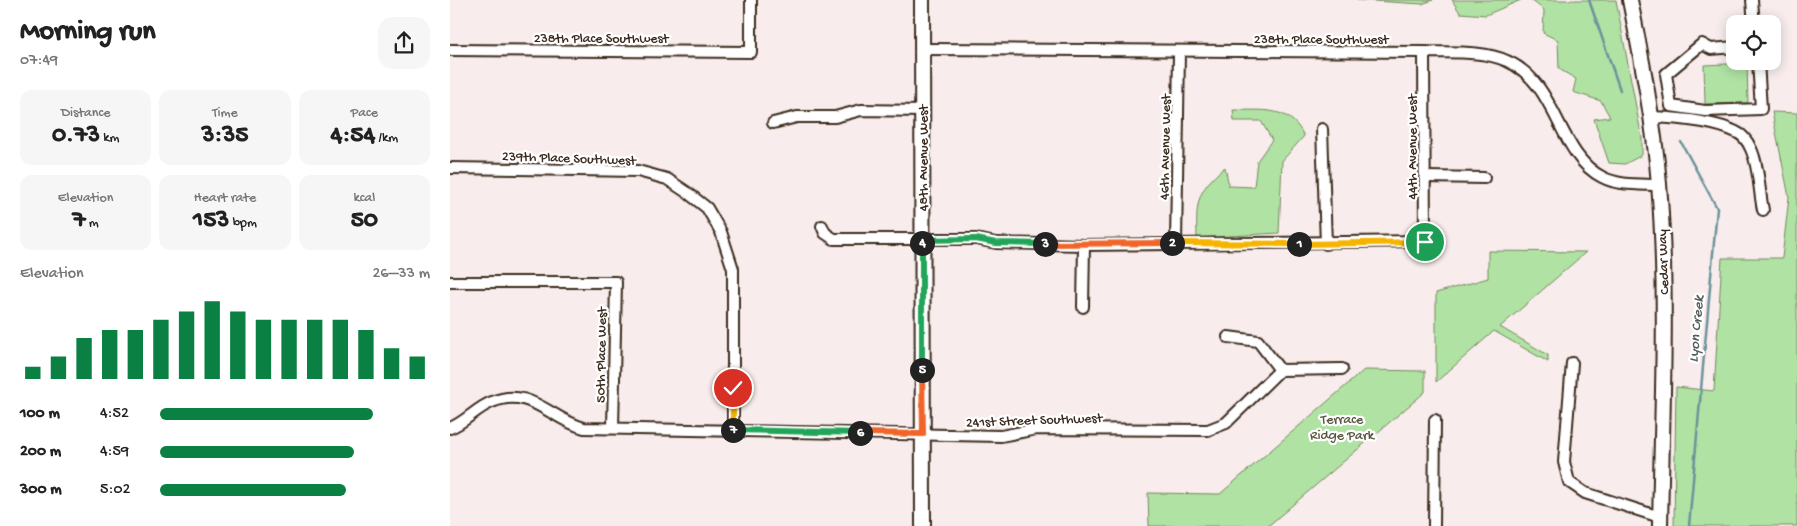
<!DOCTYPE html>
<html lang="en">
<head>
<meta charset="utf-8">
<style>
  :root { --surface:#fff; --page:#f6f6f6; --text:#222; --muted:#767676; --accent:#0b8043 }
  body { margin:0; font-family:"Gochi Hand",sans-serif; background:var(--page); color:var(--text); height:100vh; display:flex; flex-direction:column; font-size:19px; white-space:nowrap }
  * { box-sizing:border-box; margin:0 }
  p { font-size:16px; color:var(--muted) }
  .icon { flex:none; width:28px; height:28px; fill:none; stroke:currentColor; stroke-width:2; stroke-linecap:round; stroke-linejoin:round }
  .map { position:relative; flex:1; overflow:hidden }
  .side { display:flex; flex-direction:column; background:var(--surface); width:450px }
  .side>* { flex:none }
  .fabs { position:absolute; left:1276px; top:15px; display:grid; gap:10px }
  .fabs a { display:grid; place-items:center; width:55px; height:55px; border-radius:10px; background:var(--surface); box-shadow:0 2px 12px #0003; font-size:25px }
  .pin { position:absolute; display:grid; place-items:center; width:42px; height:42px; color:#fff; margin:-21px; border:2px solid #fff; border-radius:50%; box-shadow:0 1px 5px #0007 }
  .km { position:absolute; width:25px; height:25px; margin:-12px; border-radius:50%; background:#222; color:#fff; font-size:14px; line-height:25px; text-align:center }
  .round { display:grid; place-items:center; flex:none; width:52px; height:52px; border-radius:15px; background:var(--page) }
  .head { display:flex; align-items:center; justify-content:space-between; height:85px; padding:0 20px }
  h1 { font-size:28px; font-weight:700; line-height:38px }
  .figures { display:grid; grid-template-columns:repeat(3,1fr); gap:8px; height:85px; padding:5px 20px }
  .figures div { display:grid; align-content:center; border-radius:12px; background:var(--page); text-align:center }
  .figures b { font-size:25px; font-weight:700 }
  .figures small { font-size:14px; font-weight:400 }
  .figures p { font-size:14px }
  .chart { height:140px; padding:10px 20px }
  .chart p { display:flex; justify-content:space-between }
  .chart svg { width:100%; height:90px; margin-top:5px; stroke:var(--accent); stroke-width:6 }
  ul { padding:0 20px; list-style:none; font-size:16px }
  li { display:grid; grid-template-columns:80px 60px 1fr; align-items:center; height:38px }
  li i { height:12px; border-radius:6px; background:var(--accent) }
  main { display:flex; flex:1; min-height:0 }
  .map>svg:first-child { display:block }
  .green { fill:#afe2a3; stroke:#758660 }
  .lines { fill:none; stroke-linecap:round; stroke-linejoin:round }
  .stream { stroke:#6c929b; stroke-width:2.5 }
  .minor-casing { stroke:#3b2a1e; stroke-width:14 }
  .secondary-casing { stroke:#3b2a1e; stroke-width:18 }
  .minor { stroke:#fff; stroke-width:10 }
  .secondary { stroke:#fff; stroke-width:14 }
  .split-1-casing { stroke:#fff; stroke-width:10 }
  .split-2-casing { stroke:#fff; stroke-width:10 }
  .split-3-casing { stroke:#fff; stroke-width:10 }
  .split-4-casing { stroke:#fff; stroke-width:10 }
  .split-5-casing { stroke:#fff; stroke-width:10 }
  .split-6-casing { stroke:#fff; stroke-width:10 }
  .split-7-casing { stroke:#fff; stroke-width:10 }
  .split-8-casing { stroke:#fff; stroke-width:10 }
  .split-1 { stroke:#f5b400; stroke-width:6 }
  .split-2 { stroke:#f5b400; stroke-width:6 }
  .split-3 { stroke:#f0652b; stroke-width:6 }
  .split-4 { stroke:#22a559; stroke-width:6 }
  .split-5 { stroke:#22a559; stroke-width:6 }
  .split-6 { stroke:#f0652b; stroke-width:6 }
  .split-7 { stroke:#22a559; stroke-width:6 }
  .split-8 { stroke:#f5b400; stroke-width:6 }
  .labels { text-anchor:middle; stroke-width:4.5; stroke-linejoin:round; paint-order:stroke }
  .street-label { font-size:14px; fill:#3b2a1e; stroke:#fff }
  .park-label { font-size:14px; fill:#58583f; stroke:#fff }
  .water-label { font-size:15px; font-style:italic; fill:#545e5c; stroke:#fff }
</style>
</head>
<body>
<main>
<section class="side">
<div class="head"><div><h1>Morning run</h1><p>07:49</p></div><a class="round"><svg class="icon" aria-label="share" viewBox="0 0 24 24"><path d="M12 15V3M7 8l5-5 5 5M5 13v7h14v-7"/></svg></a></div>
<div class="figures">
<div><p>Distance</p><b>0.73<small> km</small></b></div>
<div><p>Time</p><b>3:35</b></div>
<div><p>Pace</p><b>4:54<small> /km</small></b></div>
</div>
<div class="figures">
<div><p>Elevation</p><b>7<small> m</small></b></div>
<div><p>Heart rate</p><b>153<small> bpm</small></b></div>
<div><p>kcal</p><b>50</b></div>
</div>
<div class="chart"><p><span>Elevation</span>26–33 m</p>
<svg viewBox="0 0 160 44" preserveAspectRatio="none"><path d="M5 44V38M15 44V33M25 44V24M35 44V20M45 44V20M55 44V15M65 44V11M75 44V6M85 44V11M95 44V15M105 44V15M115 44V15M125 44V15M135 44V20M145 44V29M155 44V33"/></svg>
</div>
<ul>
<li><b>100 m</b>4:52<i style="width:79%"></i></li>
<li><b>200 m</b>4:59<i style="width:72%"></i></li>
<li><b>300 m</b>5:02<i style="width:69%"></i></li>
</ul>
</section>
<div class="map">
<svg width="1347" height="526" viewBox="0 0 1347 526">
  <rect width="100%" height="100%" fill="#f8edec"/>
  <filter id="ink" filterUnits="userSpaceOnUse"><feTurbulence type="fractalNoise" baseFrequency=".02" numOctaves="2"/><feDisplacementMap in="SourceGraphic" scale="10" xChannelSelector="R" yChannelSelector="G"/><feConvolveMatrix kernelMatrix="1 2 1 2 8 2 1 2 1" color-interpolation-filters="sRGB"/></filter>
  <g filter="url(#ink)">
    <g class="green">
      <path d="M907,0H983L972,4Z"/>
      <path d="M1002,0H1071L1036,15L1010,13Z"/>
      <path d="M1081,0H1166L1192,139V155L1175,164L1159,163L1144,119L1160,117L1151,101L1123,92L1126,79L1109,69L1108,40L1093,33L1094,10Z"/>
      <path d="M1297,63L1298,103L1255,104L1254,65Z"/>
      <path d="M783,110C813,111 839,105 854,136L832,161L829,233L747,238C746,202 746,191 775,167L779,186L804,187L807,161L822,140L811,121H784Z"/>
      <path d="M1322,112L1347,113V526H1224L1226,387L1264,391L1272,258H1332L1339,197Z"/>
      <path d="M1038,251L1136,252L1050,327L1098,355V362L1044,331L986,382V293L1038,278Z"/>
      <path d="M914,370L975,371V392L818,526H699L698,493L770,494Z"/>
    </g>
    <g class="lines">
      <g class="stream">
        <path d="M1139,0L1170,90"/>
        <path d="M1231,142L1267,208L1239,526"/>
      </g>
      <g class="minor-casing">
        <g id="minor">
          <path d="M1302,0L1304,24"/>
          <path d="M1285,47L1261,49L1252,44L1216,74L1221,106L1255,111L1311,109L1308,61"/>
          <path d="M472,49L974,52C1001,53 1033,50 1057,61C1108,83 1107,154 1152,177C1169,186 1191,184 1209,185"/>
          <path d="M0,50L301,52V0"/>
          <path d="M1202,117C1226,118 1264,121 1286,132C1293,135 1298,142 1301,149C1309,166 1309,191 1313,210"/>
          <path d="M323,123L347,117H385L411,110L472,111"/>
          <path d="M872,129L876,244"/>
          <path d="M0,168L188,171L217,179L238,193L257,208L271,232L283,269V430"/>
          <path d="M976,177L1034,178"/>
          <path d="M372,226L375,233L384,239H526L546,243L634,245L975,241L974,52"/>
          <path d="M726,243L729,52"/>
          <path d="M0,282H166L163,428"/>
          <path d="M633,307L634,245"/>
          <path d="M778,337L808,341L830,370"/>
          <path d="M1122,363L1114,462L1119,482L1135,493L1210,517"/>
          <path d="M0,428C16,422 26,408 42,402C80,386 100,419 134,428L551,436L587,429L758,430L776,423L830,370L892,369"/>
          <path d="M984,526L985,420"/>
        </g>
      </g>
      <g class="secondary-casing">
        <g id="secondary">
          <path d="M472,0L473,526"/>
          <path d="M1180,0C1192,61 1204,122 1209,184C1218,298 1212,412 1210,526"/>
        </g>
      </g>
      <use href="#minor" class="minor"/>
      <use href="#secondary" class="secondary"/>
    </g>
  </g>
  <g class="lines" filter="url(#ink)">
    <g class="split-1-casing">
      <path id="split-1" d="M849,244L975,242"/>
    </g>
    <g class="split-2-casing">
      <path id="split-2" d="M722,243L849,244"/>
    </g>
    <g class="split-3-casing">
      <path id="split-3" d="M595,244L722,243"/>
    </g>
    <g class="split-4-casing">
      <path id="split-4" d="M472,243V240L526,239L546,243L595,244"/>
    </g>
    <g class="split-5-casing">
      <path id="split-5" d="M472,243V370"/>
    </g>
    <g class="split-6-casing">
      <path id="split-6" d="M410,433L473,434L472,370"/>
    </g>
    <g class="split-7-casing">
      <path id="split-7" d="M283,430L410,433"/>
    </g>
    <g class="split-8-casing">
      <path id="split-8" d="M283,388V430"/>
    </g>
    <use href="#split-1" class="split-1"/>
    <use href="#split-2" class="split-2"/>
    <use href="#split-3" class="split-3"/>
    <use href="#split-4" class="split-4"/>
    <use href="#split-5" class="split-5"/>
    <use href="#split-6" class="split-6"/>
    <use href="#split-7" class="split-7"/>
    <use href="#split-8" class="split-8"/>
  </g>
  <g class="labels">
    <g class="street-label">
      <text x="151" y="42">238th Place Southwest</text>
      <text x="871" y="43">238th Place Southwest</text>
      <text transform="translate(714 147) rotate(-89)" y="5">46th Avenue West</text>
      <text transform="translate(961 147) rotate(-90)" y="5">44th Avenue West</text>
      <text transform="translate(119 157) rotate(2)" y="5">239th Place Southwest</text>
      <text transform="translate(472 158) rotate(-90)" y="5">48th Avenue West</text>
      <text transform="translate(1212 262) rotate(-92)" y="5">Cedar Way</text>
      <text transform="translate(150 355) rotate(-89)" y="5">50th Place West</text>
      <text transform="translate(584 419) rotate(-2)" y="5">241st Street Southwest</text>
    </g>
    <g class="park-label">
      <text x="892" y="423">Terrace<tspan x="892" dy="16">Ridge Park</tspan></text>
    </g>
    <g class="water-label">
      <text transform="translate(1245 329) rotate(-85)" y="5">Lyon Creek</text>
    </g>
  </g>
</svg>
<div class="fabs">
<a><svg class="icon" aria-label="locate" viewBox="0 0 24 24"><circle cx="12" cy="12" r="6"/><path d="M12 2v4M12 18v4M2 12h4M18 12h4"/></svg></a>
</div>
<div class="pin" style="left:975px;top:242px;background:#1e9e55"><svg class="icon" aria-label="arrive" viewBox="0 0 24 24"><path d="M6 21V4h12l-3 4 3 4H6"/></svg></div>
<div class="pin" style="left:283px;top:388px;background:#d93025"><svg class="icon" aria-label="check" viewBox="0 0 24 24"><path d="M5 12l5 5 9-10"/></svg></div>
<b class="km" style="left:849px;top:244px">1</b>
<b class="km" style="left:722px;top:243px">2</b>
<b class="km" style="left:595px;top:244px">3</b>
<b class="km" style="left:472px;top:243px">4</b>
<b class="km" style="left:472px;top:370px">5</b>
<b class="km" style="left:410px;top:433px">6</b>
<b class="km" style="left:283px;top:430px">7</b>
</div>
</main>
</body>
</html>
